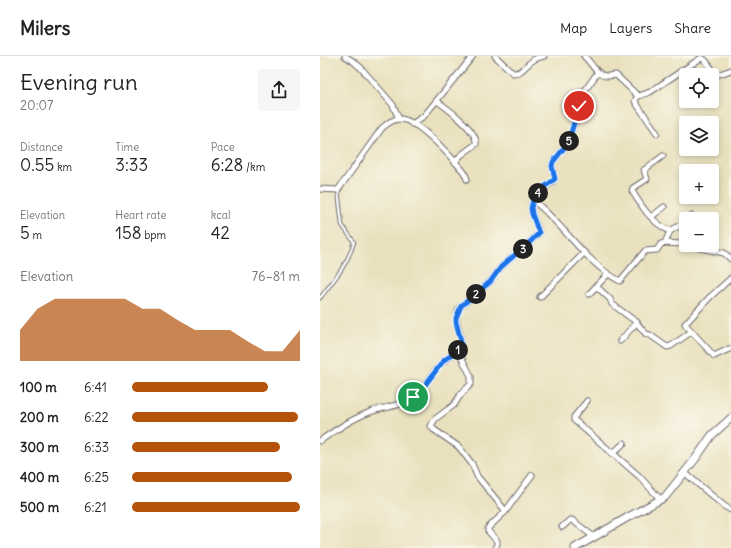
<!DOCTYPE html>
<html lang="en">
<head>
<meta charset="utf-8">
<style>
  :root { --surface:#fff; --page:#f6f6f6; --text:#222; --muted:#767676; --line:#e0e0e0; --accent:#b45309 }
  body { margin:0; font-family:Delius,sans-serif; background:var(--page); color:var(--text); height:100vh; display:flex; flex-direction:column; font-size:15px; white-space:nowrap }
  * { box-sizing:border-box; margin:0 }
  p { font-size:13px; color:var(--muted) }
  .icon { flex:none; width:22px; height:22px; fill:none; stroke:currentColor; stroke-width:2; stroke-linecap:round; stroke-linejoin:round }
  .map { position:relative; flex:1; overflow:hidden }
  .sheet { display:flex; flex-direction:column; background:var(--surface); width:320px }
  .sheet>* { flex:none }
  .controls { position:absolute; left:359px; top:12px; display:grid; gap:8px }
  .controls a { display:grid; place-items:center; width:40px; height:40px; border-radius:4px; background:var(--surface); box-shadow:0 2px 6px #0003; font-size:20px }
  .pin { position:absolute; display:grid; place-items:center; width:34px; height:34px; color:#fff; margin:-17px; border:2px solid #fff; border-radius:50%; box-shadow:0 1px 4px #0007 }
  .km { position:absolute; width:20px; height:20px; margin:-10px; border-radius:50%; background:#222; color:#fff; font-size:11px; line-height:20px; text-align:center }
  .round { display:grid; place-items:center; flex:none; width:42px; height:42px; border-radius:4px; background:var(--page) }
  .headline { display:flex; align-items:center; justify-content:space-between; height:68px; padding:0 20px }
  h1 { font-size:22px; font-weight:600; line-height:30px }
  .figures { display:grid; grid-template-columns:repeat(3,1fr); gap:6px; height:68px; padding:4px 20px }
  .figures div { display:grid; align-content:center }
  .figures b { font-size:17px; font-weight:600 }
  .figures small { font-size:11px; font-weight:400 }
  .figures p { font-size:11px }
  .chart { height:112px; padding:8px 20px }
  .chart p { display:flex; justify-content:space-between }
  .chart svg { width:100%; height:72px; margin-top:4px; fill:var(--accent); opacity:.7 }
  ul { padding:0 20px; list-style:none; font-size:13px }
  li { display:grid; grid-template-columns:64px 48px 1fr; align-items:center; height:30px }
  li i { height:10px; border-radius:5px; background:var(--accent) }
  header { display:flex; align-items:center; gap:24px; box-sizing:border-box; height:56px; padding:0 20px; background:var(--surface); border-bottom:1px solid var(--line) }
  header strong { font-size:19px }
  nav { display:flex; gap:22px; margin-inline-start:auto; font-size:14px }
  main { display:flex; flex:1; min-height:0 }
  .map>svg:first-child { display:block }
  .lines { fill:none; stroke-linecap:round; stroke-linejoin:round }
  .lane-casing { stroke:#686569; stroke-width:4.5 }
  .street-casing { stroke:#686569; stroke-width:7 }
  .secondary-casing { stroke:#686569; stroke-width:9 }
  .lane { stroke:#fff; stroke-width:2.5 }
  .street { stroke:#fff; stroke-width:5 }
  .secondary { stroke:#fff; stroke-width:7 }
  .route-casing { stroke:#fff; stroke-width:8 }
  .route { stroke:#1a73e8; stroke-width:5 }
</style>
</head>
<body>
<header>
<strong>Milers</strong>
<nav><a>Map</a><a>Layers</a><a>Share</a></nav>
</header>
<main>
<section class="sheet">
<div class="headline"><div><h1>Evening run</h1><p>20:07</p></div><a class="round"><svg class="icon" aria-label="share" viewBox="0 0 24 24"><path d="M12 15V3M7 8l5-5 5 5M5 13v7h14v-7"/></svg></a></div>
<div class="figures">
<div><p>Distance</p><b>0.55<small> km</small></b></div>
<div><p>Time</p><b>3:33</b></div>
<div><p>Pace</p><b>6:28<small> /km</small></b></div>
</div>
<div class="figures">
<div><p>Elevation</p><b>5<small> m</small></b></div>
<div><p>Heart rate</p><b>158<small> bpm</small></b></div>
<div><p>kcal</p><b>42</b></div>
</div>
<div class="chart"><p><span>Elevation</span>76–81 m</p>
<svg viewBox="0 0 160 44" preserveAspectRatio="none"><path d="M0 44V25L10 12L20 6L30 6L40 6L50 6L60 6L70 12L80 12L90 19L100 25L110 25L120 25L130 32L140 38L150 38L160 25V44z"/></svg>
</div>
<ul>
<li><b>100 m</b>6:41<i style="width:81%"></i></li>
<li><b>200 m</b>6:22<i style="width:99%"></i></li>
<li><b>300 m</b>6:33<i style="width:88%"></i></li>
<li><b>400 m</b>6:25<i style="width:95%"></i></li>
<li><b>500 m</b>6:21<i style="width:100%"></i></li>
</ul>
</section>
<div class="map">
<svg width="411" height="492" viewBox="0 0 411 492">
  <rect width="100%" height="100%" fill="#fbf7ec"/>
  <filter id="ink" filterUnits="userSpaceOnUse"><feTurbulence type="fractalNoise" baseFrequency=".025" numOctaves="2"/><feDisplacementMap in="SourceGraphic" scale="8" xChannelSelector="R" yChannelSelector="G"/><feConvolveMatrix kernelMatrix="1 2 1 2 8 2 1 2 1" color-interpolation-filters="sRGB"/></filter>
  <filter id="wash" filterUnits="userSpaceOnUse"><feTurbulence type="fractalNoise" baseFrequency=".012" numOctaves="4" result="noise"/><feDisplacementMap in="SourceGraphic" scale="16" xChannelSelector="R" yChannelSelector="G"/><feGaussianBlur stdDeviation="0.9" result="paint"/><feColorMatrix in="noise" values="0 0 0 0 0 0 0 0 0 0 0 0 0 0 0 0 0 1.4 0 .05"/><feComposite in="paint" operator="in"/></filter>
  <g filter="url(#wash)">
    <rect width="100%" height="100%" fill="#e9e1be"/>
  </g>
  <g filter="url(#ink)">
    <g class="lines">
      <g class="lane-casing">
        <path id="lane" d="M0,242C14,224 28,208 34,186L22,169L18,134"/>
      </g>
      <g class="street-casing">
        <g id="street">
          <path d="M25,0L33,5L41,12L73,49L79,63"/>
          <path d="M175,0L193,17C201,18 205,10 212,5C215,2 220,1 224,0"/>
          <path d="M264,0C271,6 276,19 286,20C290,20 293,19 296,19L316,38L319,40L330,36L381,2L385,4L396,18H400L411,14"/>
          <path d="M318,39L315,45L316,47L337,77"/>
          <path d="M117,45C127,52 158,75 156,88L140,100L135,106"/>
          <path d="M92,68L104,60L153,0"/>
          <path d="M343,100L324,114L327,123L313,132L312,135C322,151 332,167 350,175"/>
          <path d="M0,133L18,134L62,72C67,68 72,63 79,63C99,63 132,102 144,116L147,123"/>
          <path d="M213,144C218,149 224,153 229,159C252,181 271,210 300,225L325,195L337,194L341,188L345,187L362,188L404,197L411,203"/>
          <path d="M331,161L344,151"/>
          <path d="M369,163L372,160"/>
          <path d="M345,187L350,175L366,166"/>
          <path d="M411,222L390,241L365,268L394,300L409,293H411"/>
          <path d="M276,230L290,243L292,248L315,265L326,278L330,279L347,291L351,290L371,276"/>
          <path d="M269,238L288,218"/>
          <path d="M220,241L264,197"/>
          <path d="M300,285L317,266"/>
          <path d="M138,295L151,320V328L141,338L134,349L115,363L111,370L113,373L139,391L152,408L157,420L184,453L185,456L168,472V475L177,485V488L175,492"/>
          <path d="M267,345L254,361V364L319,420L341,444"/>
          <path d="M0,385C17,373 33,362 53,355C66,351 81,350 93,341C104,333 111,319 120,309C124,304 137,296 139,293C146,279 131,270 139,252L170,226L181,211L210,186L219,177C217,165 209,160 212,146C213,142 214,140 217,137C223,132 230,130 235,123L232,110L233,106L248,87L264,36L278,16"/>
          <path d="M292,398L304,387"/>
          <path d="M365,417L404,450L411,454"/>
          <path d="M185,456L212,419"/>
          <path d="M242,471L250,464H252L274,481"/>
        </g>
      </g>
      <g class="secondary-casing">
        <path id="secondary" d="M255,492L310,460L345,441L376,402L392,379L411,362"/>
      </g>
      <use href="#lane" class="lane"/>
      <use href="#street" class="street"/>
      <use href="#secondary" class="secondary"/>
    </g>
  </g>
  <g class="lines" filter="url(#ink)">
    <g class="route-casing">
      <path id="route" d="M93,341L102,333L124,304L138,295L141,285L136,266V262L141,250L170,226L181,211L210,186L219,177L212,158L211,152L213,144L215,138L235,123L232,110L233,106L248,87L259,50"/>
    </g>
    <use href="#route" class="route"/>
  </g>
</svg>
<div class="controls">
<a><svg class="icon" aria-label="locate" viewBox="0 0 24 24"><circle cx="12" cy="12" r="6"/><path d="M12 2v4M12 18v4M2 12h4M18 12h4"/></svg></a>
<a><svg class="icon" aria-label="layers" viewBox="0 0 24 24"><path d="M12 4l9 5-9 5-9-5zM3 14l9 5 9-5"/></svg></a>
<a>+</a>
<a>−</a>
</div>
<div class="pin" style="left:93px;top:341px;background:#1e9e55"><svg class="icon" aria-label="arrive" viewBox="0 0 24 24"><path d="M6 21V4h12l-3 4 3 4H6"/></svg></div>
<div class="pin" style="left:259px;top:50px;background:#d93025"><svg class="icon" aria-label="check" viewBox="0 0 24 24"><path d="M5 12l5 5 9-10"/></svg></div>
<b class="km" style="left:138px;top:294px">1</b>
<b class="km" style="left:156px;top:238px">2</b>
<b class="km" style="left:203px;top:193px">3</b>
<b class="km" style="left:218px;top:137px">4</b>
<b class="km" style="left:249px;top:85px">5</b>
</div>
</main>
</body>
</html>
